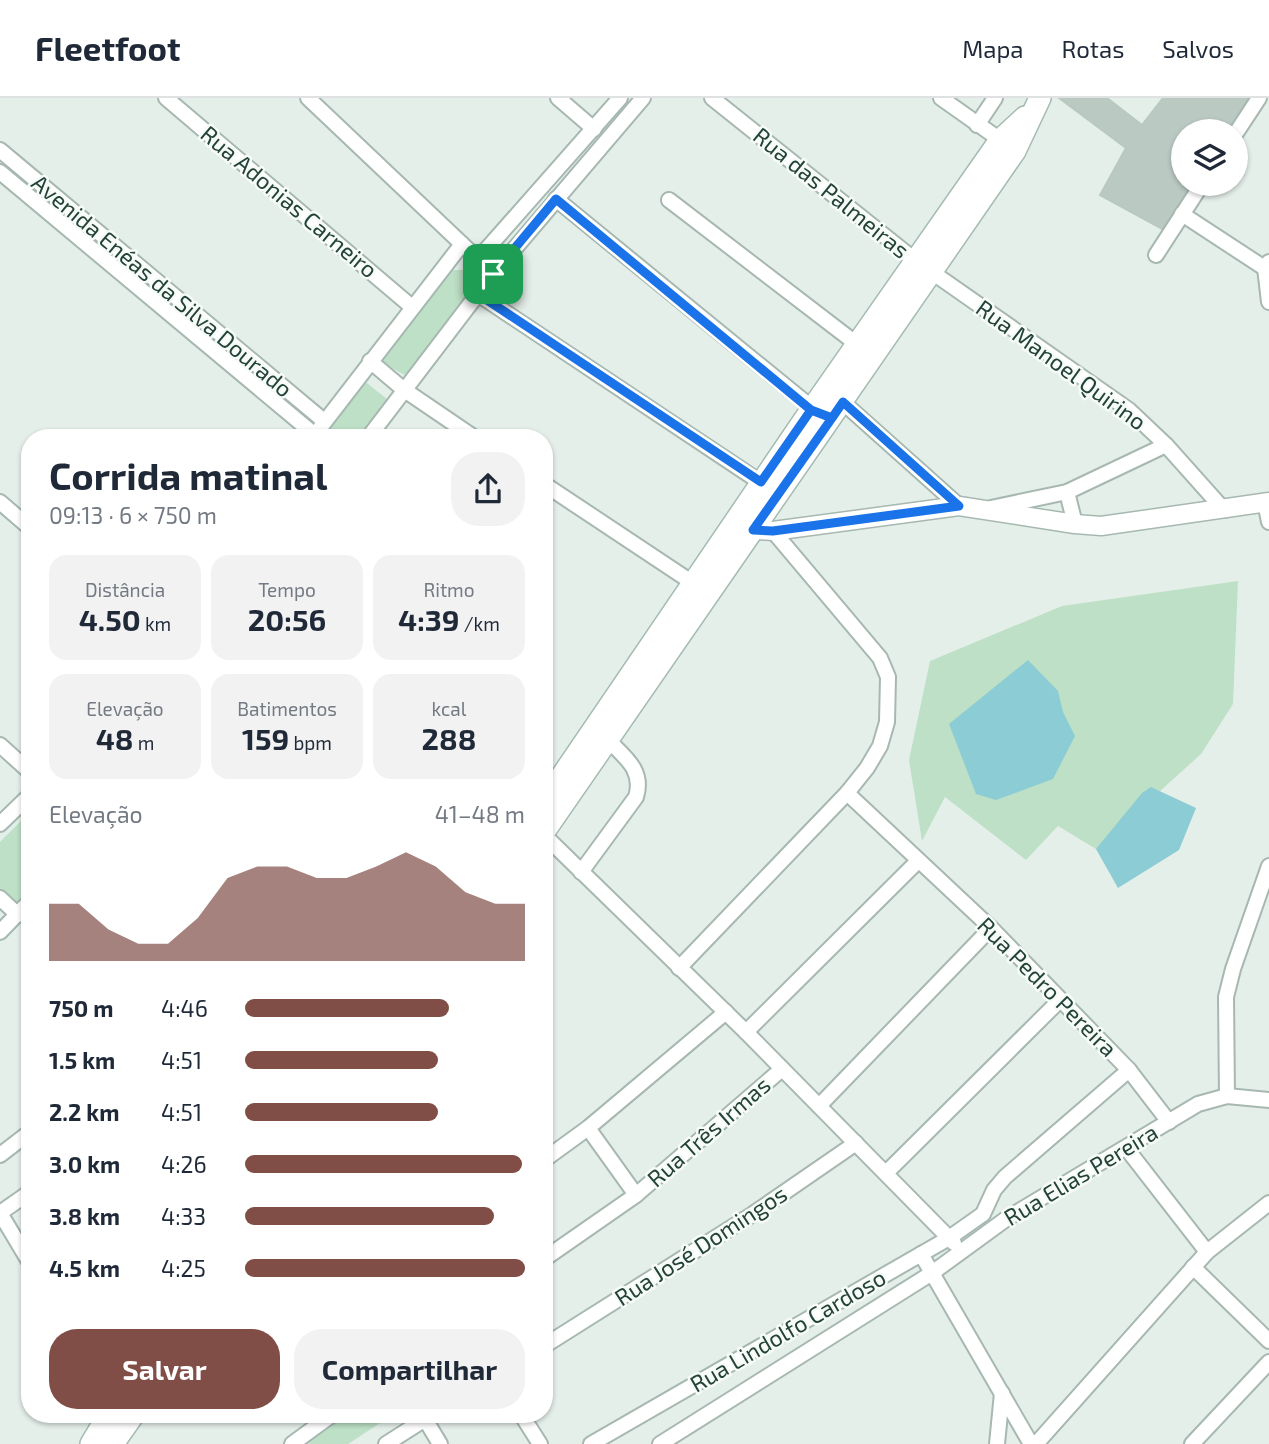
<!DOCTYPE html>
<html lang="pt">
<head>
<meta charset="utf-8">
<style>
  :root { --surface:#fff; --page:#f2f2f3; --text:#1f2937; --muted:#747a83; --line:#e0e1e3; --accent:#804e47 }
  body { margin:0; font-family:"Exo 2",sans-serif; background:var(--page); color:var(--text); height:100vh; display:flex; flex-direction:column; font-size:26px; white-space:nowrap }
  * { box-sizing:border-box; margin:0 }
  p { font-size:23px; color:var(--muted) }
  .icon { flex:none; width:38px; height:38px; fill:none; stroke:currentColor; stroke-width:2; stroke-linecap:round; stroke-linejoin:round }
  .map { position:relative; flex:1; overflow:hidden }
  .sheet { position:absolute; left:21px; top:331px; width:532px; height:994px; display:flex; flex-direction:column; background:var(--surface); border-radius:28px; box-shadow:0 2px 5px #0004 }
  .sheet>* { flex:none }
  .fabs { position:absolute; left:1171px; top:21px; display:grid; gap:14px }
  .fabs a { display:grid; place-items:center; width:77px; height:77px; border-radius:50%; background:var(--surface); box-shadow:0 2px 5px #0004; font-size:35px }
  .pin { position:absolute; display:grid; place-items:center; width:60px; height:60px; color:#fff; margin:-30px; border-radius:14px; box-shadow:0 4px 10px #0006 }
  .round { display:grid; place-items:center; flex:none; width:74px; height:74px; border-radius:28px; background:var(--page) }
  .headline { display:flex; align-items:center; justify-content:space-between; height:119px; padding:0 28px }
  h1 { font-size:38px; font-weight:700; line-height:52px }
  .metrics { display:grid; grid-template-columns:repeat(3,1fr); gap:10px; height:119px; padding:7px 28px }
  .metrics div { display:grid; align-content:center; border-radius:18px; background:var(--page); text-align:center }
  .metrics b { font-size:30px; font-weight:700 }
  .metrics small { font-size:19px; font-weight:400 }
  .metrics p { font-size:19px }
  .chart { height:196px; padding:14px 28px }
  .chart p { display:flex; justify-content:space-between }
  .chart svg { width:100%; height:126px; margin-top:7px; fill:var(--accent); opacity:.7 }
  .button { display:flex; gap:14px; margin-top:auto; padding:14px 28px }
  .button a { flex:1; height:80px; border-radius:28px; background:var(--accent); color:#fff; font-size:28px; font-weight:700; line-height:80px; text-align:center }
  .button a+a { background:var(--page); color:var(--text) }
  ul { padding:0 28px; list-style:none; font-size:23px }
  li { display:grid; grid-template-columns:112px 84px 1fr; align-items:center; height:52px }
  li i { height:18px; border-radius:9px; background:var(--accent) }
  header { display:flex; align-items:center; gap:42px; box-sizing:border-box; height:98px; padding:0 35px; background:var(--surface); border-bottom:2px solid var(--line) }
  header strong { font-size:33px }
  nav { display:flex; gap:38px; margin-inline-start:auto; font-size:24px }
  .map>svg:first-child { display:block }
  .green { fill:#bde0c6 }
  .water { fill:#8cccd5 }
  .building { fill:#bacac3; stroke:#b7c9c1; stroke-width:2 }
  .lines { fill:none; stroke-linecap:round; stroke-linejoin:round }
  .minor-casing { stroke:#a7b8b1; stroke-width:18 }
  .tertiary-casing { stroke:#a7b8b1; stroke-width:21 }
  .secondary-casing { stroke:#a3bbb2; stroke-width:24 }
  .minor { stroke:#fff; stroke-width:14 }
  .tertiary { stroke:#fff; stroke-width:18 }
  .secondary { stroke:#fff; stroke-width:21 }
  .route-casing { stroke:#fff; stroke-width:14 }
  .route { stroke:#1a73e8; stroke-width:9 }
  .labels { text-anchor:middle; stroke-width:5; stroke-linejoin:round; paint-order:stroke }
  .street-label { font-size:23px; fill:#234238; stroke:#f6fbf8 }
</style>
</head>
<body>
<header>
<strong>Fleetfoot</strong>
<nav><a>Mapa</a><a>Rotas</a><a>Salvos</a></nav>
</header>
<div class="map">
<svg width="1269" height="1346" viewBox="0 0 1269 1346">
  <rect width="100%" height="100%" fill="#e5efea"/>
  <g class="green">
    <path d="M450,172H469L471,195L410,280L381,264Z"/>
    <path d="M363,282L392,305L367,339L320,340Z"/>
    <path d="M1238,483L1233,606L1201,656L1096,751L1058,728L1026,762L945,699L922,743L909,662L930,563L1062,508Z"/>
    <path d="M30,714V788L12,810L0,797V744Z"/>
    <path d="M326,1316H394L348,1346H309L301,1333Z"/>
  </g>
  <g class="water">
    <path d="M1028,562L1058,593L1063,614L1075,638L1053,681L996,702L976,696L949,626Z"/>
    <path d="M1151,689L1196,710L1179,752L1118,790L1096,751L1142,695Z"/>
  </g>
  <path class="building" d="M1059,0H1107L1142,27L1163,0H1249L1228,33H1183V86H1194L1164,132L1100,97L1126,50Z"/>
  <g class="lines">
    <g class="minor-casing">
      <g id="minor">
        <path d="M166,0L412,209"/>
        <path d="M308,0L462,146"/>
        <path d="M558,0L594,31"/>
        <path d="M712,0L916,163L1129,312L1166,347L1224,412"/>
        <path d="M941,0L1006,46"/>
        <path d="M977,27L995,0"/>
        <path d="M1236,35L1259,0"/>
        <path d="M0,52L324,323"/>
        <path d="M0,74L315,337"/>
        <path d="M556,101L817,314"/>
        <path d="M669,102L858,247"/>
        <path d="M1182,116L1269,173"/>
        <path d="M1156,157L1202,86"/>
        <path d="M478,161L620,0"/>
        <path d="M1269,164L1265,170L1269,204"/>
        <path d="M478,196L769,390"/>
        <path d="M370,263L403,291L475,340"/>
        <path d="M837,299L959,408"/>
        <path d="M320,330L462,146L493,176"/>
        <path d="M368,340L493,176L643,0"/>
        <path d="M544,386L699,489"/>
        <path d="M1067,394L1075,426"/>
        <path d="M0,404L30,430"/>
        <path d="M1265,404L1269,424"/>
        <path d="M991,410L1067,394L1166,347"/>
        <path d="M0,647L30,674"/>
        <path d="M847,695L991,830L1129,972L1169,1024"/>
        <path d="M0,726L30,697"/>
        <path d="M544,737L746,934L954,1145"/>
        <path d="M581,774L636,699C644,673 626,660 609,643"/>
        <path d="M0,800L18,817"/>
        <path d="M0,834L30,803"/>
        <path d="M679,870L847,695L867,670L880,648L887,624L888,579L880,560L773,433"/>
        <path d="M746,934L918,763"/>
        <path d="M1227,998L1226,899L1233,871L1269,768"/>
        <path d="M819,1008L991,830"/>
        <path d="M1127,1051L1207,1154"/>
        <path d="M0,1057L30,1034"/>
        <path d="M544,1062L588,1030L726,914"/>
        <path d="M886,1075L1060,902"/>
        <path d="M636,1097L782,971"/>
        <path d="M0,1115L30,1165"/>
        <path d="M0,1115L30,1094"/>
        <path d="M921,1156L1031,1346"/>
        <path d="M544,1161L636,1097L588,1030"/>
        <path d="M1193,1169L1269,1243"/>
        <path d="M544,1248L753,1116L856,1045"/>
        <path d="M521,1316L540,1346"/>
        <path d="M425,1321L440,1346"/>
        <path d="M292,1346L333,1316"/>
        <path d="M386,1346L433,1316"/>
        <path d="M591,1346L949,1140L983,1116L994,1092L1005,1079L1129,972"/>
        <path d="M660,1346L932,1175L1006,1121L1198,1006L1227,998L1269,1002"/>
        <path d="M997,1346L1002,1295"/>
        <path d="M1036,1346L1207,1154L1269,1105"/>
        <path d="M1192,1346L1269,1264"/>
      </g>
    </g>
    <g class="tertiary-casing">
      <path id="tertiary" d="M741,431L773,433L959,408L1075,426L1101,428L1269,404"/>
    </g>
    <g class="secondary-casing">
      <g id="secondary">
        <path d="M544,704L811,312L1000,42L1025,19"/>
        <path d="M544,734L1015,53L1040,0"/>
        <path d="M91,1346L109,1316"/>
        <path d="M113,1346L134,1316"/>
      </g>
    </g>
    <use href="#minor" class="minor"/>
    <use href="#tertiary" class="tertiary"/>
    <use href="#secondary" class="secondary"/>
  </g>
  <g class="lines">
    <g class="route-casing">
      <path id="route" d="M493,176L478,196L761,384L811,312L832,320L843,304L959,408L773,433L753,432L832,320L811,312L556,101L493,176"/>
    </g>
    <use href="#route" class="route"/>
  </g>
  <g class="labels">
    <g class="street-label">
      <text transform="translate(831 95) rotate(39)" y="8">Rua das Palmeiras</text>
      <text transform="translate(289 104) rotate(40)" y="8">Rua Adonias Carneiro</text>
      <text transform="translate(162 188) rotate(40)" y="8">Avenida Enéas da Silva Dourado</text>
      <text transform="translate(1061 267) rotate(36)" y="8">Rua Manoel Quirino</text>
      <text transform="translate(1047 889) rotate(45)" y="8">Rua Pedro Pereira</text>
      <text transform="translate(709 1034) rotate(-41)" y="8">Rua Três Irmas</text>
      <text transform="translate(1081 1077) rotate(-31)" y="8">Rua Elias Pereira</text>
      <text transform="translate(701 1148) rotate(-33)" y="8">Rua José Domingos</text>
      <text transform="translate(788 1233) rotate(-30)" y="8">Rua Lindolfo Cardoso</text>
    </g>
  </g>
</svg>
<div class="fabs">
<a><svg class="icon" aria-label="layers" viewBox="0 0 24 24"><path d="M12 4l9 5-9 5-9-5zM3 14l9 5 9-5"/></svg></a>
</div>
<div class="pin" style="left:493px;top:176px;background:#1e9e55"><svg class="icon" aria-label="arrive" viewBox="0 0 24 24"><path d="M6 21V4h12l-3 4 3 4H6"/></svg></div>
<section class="sheet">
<div class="headline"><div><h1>Corrida matinal</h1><p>09:13 · 6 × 750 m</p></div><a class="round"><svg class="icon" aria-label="share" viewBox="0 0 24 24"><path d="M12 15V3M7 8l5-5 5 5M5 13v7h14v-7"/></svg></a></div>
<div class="metrics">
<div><p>Distância</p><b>4.50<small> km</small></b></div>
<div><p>Tempo</p><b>20:56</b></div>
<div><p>Ritmo</p><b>4:39<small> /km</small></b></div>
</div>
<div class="metrics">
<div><p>Elevação</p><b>48<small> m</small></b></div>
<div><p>Batimentos</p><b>159<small> bpm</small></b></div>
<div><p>kcal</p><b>288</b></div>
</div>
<div class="chart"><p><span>Elevação</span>41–48 m</p>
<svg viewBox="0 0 160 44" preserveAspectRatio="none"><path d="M0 44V24L10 24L20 33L30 38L40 38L50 29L60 15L70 11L80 11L90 15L100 15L110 11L120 6L130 11L140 20L150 24L160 24V44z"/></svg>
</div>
<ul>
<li><b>750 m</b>4:46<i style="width:73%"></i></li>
<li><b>1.5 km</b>4:51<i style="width:69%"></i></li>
<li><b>2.2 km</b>4:51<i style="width:69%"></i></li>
<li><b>3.0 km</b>4:26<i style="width:99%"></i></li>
<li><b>3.8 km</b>4:33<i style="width:89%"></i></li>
<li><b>4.5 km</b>4:25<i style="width:100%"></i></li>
</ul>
<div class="button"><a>Salvar</a><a>Compartilhar</a></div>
</section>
</div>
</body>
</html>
